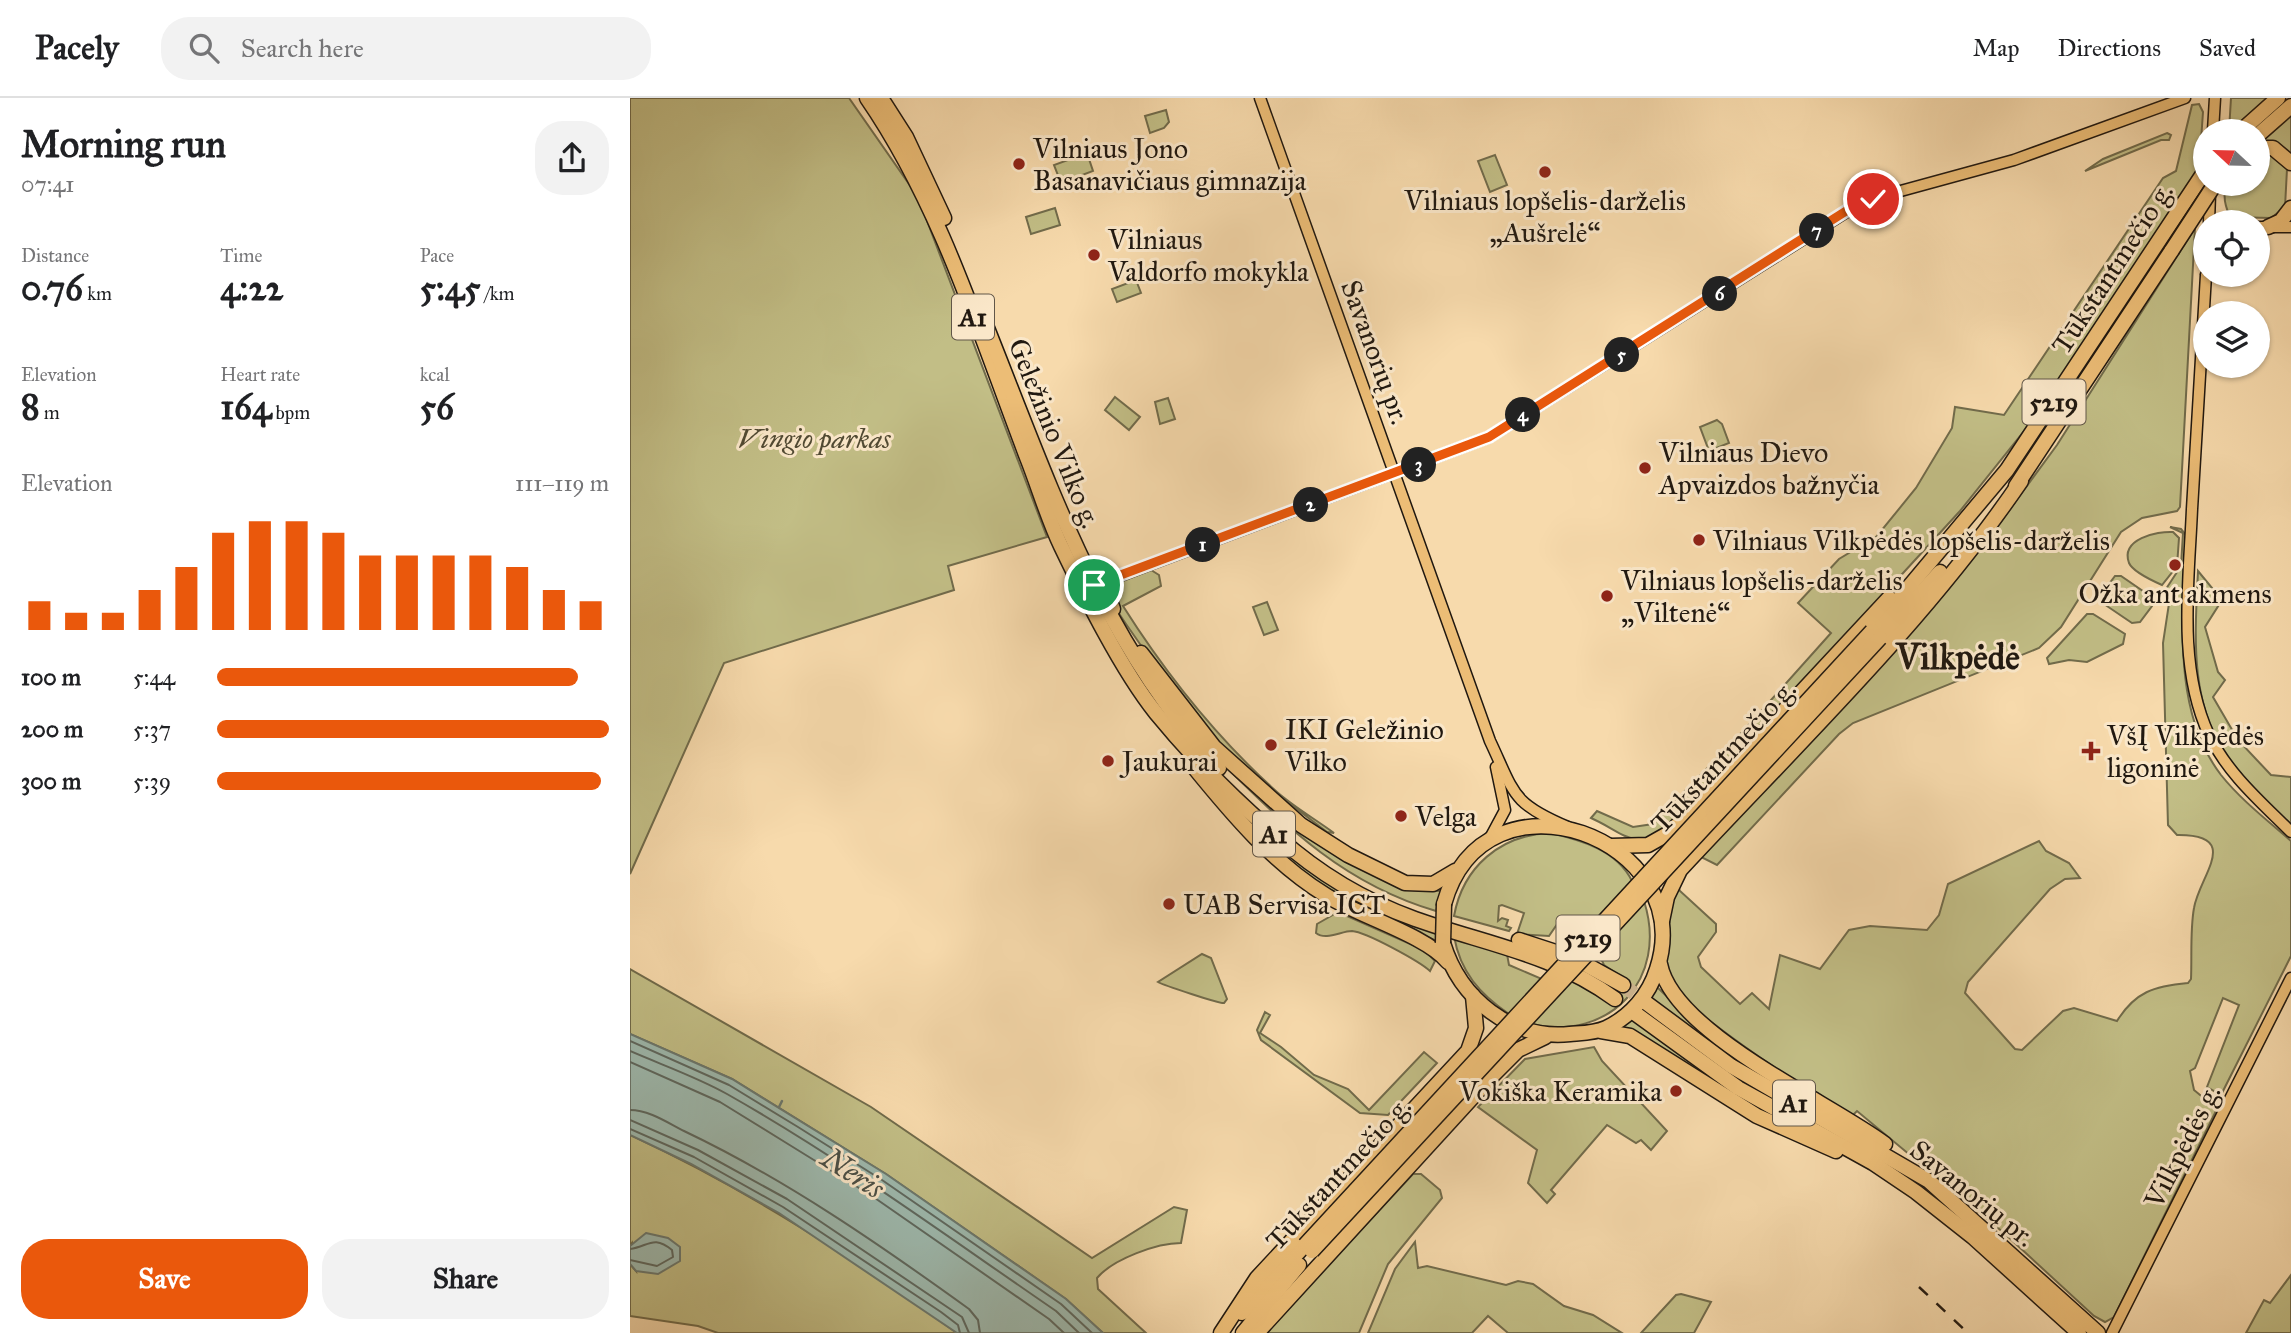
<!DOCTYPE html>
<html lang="en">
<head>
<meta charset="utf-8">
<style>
  :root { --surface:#fff; --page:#f2f2f2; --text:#202124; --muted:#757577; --line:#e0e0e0; --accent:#ea580c }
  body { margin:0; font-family:"IM FELL Great Primer",serif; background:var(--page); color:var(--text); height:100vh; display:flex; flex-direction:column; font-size:26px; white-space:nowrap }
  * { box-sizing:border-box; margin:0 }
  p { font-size:23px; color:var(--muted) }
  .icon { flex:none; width:38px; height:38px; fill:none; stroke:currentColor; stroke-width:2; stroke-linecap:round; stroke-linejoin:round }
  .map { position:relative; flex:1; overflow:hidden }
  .drawer { display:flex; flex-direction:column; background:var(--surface); width:630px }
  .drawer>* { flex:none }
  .needle { width:46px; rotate:292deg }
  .fabs { position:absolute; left:1563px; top:21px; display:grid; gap:14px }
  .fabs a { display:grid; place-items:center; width:77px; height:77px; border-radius:50%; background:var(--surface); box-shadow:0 2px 5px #0004; font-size:35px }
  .pin { position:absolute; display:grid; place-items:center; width:60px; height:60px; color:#fff; margin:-30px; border:4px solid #fff; border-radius:50%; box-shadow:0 2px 7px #0007 }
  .km { position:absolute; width:35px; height:35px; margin:-18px; border-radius:50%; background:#222; color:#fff; font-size:19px; line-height:35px; text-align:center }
  .round { display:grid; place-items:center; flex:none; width:74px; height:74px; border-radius:28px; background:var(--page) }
  .headline { display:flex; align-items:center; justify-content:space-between; height:119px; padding:0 21px }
  h1 { font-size:38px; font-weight:700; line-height:52px }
  .metrics { display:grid; grid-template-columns:repeat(3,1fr); gap:10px; height:119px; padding:7px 21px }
  .metrics div { display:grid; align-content:center }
  .metrics b { font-size:35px; font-weight:700 }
  .metrics small { font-size:19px; font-weight:400 }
  .metrics p { font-size:19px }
  .chart { height:196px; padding:14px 21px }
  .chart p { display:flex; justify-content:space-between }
  .chart svg { width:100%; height:126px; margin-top:7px; stroke:var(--accent); stroke-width:6 }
  .button { display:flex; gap:14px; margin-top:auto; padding:14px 21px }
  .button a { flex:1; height:80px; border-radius:28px; background:var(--accent); color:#fff; font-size:28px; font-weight:700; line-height:80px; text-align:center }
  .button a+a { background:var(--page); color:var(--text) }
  ul { padding:0 21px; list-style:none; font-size:23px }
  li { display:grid; grid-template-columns:112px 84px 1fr; align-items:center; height:52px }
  li i { height:18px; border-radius:9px; background:var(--accent) }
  header { display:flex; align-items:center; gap:42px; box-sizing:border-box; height:98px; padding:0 35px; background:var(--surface); border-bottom:2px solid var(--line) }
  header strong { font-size:33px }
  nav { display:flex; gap:38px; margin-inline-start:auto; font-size:24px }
  .search { width:490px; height:63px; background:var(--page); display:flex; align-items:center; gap:18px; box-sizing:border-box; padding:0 24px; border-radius:28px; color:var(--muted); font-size:26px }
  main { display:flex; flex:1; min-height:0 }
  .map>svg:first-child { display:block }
  .green { fill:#c2be86; stroke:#716b4b; stroke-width:2 }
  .water { fill:#9ebaaf; stroke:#6c796f; stroke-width:2 }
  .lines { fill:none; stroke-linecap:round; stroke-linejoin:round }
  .shore { stroke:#5f6960; stroke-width:2 }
  .stream { stroke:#6c796f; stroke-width:2.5 }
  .highway-tunnel { stroke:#ccb38d; stroke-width:14; stroke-dasharray:14 7; stroke-linecap:butt }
  .major-casing { stroke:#201810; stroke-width:13 }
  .highway-casing { stroke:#201810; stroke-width:17 }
  .major { stroke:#ecbd76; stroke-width:10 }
  .highway { stroke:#ecbd76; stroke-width:14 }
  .rail { stroke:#201810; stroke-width:2.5; stroke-dasharray:12 12; stroke-linecap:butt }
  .highway-bridge-casing { stroke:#201810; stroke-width:17; stroke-linecap:butt }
  .highway-bridge { stroke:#ecbd76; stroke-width:14 }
  .route-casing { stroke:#fff; stroke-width:14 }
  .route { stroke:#ea580c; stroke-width:9 }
  .poi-dot { fill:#8f2418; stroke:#fae7c9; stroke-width:2.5 }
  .labels { text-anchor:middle; stroke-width:6; stroke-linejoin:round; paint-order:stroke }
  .shield { fill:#fae7c9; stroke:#615648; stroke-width:2 }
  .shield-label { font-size:26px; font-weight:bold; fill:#201810 }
  .poi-label { font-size:28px; fill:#201810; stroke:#fae7c9; text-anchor:start }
  .street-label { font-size:28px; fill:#201810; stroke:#fae7c9 }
  .park-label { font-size:28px; font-style:italic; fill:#514a33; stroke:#fae7c9 }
  .water-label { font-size:30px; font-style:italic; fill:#4c5148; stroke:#fae7c9 }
  .district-label { font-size:35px; font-weight:bold; fill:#201810; stroke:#fae7c9 }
</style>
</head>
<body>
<header>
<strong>Pacely</strong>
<div class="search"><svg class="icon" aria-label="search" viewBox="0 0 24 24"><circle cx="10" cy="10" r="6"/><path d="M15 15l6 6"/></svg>Search here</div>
<nav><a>Map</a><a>Directions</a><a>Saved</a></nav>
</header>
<main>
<section class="drawer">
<div class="headline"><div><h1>Morning run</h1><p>07:41</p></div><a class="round"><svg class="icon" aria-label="share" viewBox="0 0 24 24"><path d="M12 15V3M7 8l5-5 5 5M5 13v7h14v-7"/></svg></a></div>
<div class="metrics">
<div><p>Distance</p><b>0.76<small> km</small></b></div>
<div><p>Time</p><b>4:22</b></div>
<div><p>Pace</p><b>5:45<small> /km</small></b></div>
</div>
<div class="metrics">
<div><p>Elevation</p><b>8<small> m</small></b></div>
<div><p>Heart rate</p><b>164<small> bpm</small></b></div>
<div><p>kcal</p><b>56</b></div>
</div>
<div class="chart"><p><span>Elevation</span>111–119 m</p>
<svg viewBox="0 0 160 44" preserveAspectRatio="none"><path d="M5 44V34M15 44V38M25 44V38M35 44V30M45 44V22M55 44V10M65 44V6M75 44V6M85 44V10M95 44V18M105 44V18M115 44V18M125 44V18M135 44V22M145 44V30M155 44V34"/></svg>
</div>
<ul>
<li><b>100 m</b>5:44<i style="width:92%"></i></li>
<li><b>200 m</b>5:37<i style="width:100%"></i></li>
<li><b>300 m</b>5:39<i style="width:98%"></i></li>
</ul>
<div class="button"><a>Save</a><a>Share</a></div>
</section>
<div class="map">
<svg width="1661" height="1235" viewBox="0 0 1661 1235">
  <rect width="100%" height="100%" fill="#f7daac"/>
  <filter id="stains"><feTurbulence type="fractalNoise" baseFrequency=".00286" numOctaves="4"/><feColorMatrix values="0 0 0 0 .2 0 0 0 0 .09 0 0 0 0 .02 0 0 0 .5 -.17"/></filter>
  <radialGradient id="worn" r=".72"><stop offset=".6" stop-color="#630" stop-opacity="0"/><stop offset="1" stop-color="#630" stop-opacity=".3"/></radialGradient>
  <g class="green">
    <path d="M0,0H219L288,99L417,439L318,468L324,492L94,565L0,776Z"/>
    <path d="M1601,0H1639L1599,33Z"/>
    <path d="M1569,6L1573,14L1569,71L1399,327L1330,413L1039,730C1005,755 993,734 961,720L967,713L1003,729L1023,726L1115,631L1201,535L1168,505L1209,461L1247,438L1286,390L1322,330L1325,309L1374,317L1533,80L1546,73L1562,7Z"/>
    <path d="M536,12L539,24L534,30L520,35L515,18Z"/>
    <path d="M1661,16V58L1628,45Z"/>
    <path d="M1537,35L1541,37L1539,42H1531L1455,73L1473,61Z"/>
    <path d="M457,55L463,73L431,85L424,67Z"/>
    <path d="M865,57L877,87L860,94L848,63Z"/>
    <path d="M1628,57H1643L1657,71L1655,109L1641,120L1600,119C1596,110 1591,96 1598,86H1628Z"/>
    <path d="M425,110L430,127L401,136L396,119Z"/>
    <path d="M1565,130L1550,409L1547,413L1512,420L1491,434L1431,529L1409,550L1223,625L1209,636L1087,767L1071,759L1355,445L1427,347Z"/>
    <path d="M506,182L511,195L487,204L482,191Z"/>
    <path d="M485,299L510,319L499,332L475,312Z"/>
    <path d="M538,300L545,321L530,326L525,304Z"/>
    <path d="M1087,322L1092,326L1099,345L1079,353L1070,329Z"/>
    <path d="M1540,429L1551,431L1556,437C1554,515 1540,610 1591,677C1611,702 1637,722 1661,743V858L1591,997L1577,989L1609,907L1593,900L1565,970L1560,973L1564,992L1587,1011L1484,1219L1475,1224L1464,1218L1374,1135L1227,1013L1221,1019C1175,990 1128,960 1084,926C1071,917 1053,905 1044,891C1027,864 1035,815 1048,788L1050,793L1086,826V834L1068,859L1071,869L1110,906L1122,895L1139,911L1150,857L1190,871L1219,832L1240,828L1297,832L1309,817L1318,786L1409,743L1416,753L1439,765L1450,780L1435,781L1420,791L1338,884L1335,895L1385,951L1392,952L1433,913L1444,910L1487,923C1505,894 1524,888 1558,885L1561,881C1562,858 1560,832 1564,810C1569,778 1613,736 1547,737L1538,727L1533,545L1540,499L1534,494L1551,468L1553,435Z"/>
    <path d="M1543,434L1549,440L1547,468L1532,487C1523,483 1503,474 1499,465C1490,441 1527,433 1543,434Z"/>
    <path d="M521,472L529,477L531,488L493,508C536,576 587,640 647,694C664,709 685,721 704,735L697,734L627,681L585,641L533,579L496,526L482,505L485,486Z"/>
    <path d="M1568,473L1592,502L1575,529L1588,574L1595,582L1583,599L1608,642L1641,677L1661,679V726C1639,706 1616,684 1598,660C1559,606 1565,536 1568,473Z"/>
    <path d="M1485,478H1491L1523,500L1522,508L1510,524L1502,525L1471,504L1470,498Z"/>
    <path d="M637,504L648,532L634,537L623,509Z"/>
    <path d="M1457,516H1463L1495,536L1493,546L1457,564L1439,562L1419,566L1417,560Z"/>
    <path d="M592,665L678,738L771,789L782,792L811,793L806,813C714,786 658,730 592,665Z"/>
    <path d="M604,710L639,739L805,832L807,843L761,825L683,784Z"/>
    <path d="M920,735C951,742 987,752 1002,783L950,840L928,825L919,838L887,836L894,815L872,807L869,808L868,823L872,820L878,822L876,828L881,830L879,833L824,818C833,769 870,737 920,735Z"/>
    <path d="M1014,803C1039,881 980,944 901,926L941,882L988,897L995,881L974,867L968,854Z"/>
    <path d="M708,814L794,852L805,863L800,873C789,863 736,834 722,833C711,833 696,843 686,835L687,826Z"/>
    <path d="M824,838L877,856L879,867L912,881L879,916C850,896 830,874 824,838Z"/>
    <path d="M572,856L581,860L597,901L594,905C590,906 533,887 528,884Z"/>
    <path d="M0,871L241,1009L462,1160L544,1109L557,1112L551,1145C527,1145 483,1161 467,1180L468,1191L516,1235H473L436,1201L256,1076L102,981L0,936Z"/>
    <path d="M1026,888L1056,917L1140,983L1096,956L1019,899Z"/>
    <path d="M635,914L640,917L630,935L651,949L684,977L718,991L739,1012L794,954L807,965L758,1017L730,1015L631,942L627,932Z"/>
    <path d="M1002,920L1083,981L1196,1045L1137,1017L992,929Z"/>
    <path d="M964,949L972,963L1037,1033L1021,1052L1011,1042L1006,1045L977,1027L921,1092L925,1096L917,1105L898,1085L907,1052L848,1009L895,961Z"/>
    <path d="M0,1037C117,1091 223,1160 327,1235H88L68,1228L0,1218V1166L6,1173L2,1145L0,1148Z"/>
    <path d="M783,1076H791L810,1092L812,1100L758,1166L729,1235H635Z"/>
    <path d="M785,1144L788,1170L797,1168L876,1187L888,1183L903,1186L934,1208L963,1217L992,1235H878L858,1218L842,1235H738L765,1171Z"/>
    <path d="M1661,1177V1235H1616L1634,1202L1640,1205Z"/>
    <path d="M1051,1196L1081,1204L1064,1235H1011L1046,1197Z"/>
  </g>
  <g class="water">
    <path d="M0,936L102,981L256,1076L436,1201L473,1235H327L149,1115L61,1066L0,1037Z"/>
    <path d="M16,1135L38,1140L50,1149V1163L28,1176L6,1173L0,1166V1148Z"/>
  </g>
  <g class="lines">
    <g class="shore">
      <path d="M0,943L99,987L168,1029L252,1082L431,1206L462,1235"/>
      <path d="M0,953C32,967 67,979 97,996C212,1061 318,1139 426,1213L449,1235"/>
      <path d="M0,964L90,1004L158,1046L242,1098L419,1221L434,1235"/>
      <path d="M0,1012C19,1012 38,1025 54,1033C155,1081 249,1146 339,1211L348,1222L350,1235"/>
      <path d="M0,1022L68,1052L157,1101L332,1219L339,1235"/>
      <path d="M0,1031L64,1059L153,1109L311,1214L328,1227L330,1235"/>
      <path d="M0,1151C18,1149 23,1136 42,1152L43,1159L27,1168L0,1162"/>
    </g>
    <path class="stream" d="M149,1009L152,1003"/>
    <path class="highway-tunnel" d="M993,887L1015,904"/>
    <g class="major-casing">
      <g id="major">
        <path d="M630,0L860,643C885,696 881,705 938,729"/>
        <path d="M1583,33L1585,0"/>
        <path d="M1579,124L1580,96"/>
        <path d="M1628,129H1661"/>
        <path d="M1576,177C1571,255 1566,333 1562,411C1559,484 1547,568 1579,637C1598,676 1631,704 1661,734"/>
        <path d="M458,490L859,339L1234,103L1384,62L1555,0"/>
        <path d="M860,740L875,712L866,669"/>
        <path d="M1482,1235L1661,880"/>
      </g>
    </g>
    <g class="highway-casing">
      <g id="highway">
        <path d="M237,0C312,109 351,240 398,362C409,390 418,421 431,448C456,500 491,571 526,615C562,659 605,702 648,739C688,775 735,803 785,821C855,846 924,856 985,901"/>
        <path d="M251,0L276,39L314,120"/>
        <path d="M1611,33L1648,0"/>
        <path d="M1628,37L1661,8"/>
        <path d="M1628,50H1643L1661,65"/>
        <path d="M1638,129L1651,123L1661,110"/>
        <path d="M357,230C419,385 472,546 589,670"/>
        <path d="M1386,388L1542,152"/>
        <path d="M483,481L478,498L483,511"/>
        <path d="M1242,533L1377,372L1575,73"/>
        <path d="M1250,540L1310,474"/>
        <path d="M511,555L584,649L671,727L718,757L775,785L803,786L825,773"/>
        <path d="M563,668C602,716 644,766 697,798C730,818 797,838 818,864"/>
        <path d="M981,748L1018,747L1041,734L1259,500"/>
        <path d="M1032,823L1037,799L1050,772C1166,647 1295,524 1391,383"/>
        <path d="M889,842L944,860L993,887"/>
        <path d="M813,845C830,901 881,942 940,936C952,935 965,935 976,930C1000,919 1019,897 1027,871C1070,741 855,660 814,806"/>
        <path d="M1030,866C1043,935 1199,1004 1255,1046"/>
        <path d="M1015,904L1101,968L1299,1083L1468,1235"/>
        <path d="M1006,916L1108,990L1243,1065L1286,1094L1343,1139L1449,1235"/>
        <path d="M971,933L1000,938L1127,1018L1206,1053"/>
        <path d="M612,1215L675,1147"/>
        <path d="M591,1235L627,1180L838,953L846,930L843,898"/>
        <path d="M613,1235L669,1167"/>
        <path d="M627,1235L860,980L888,952L915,939"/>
      </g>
    </g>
    <use href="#major" class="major"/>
    <use href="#highway" class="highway"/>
    <path class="rail" d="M1289,1189L1338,1235"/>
    <g class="highway-bridge-casing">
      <g id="highway-bridge">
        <path d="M1542,152L1585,86"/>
        <path d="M813,845L814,806"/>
        <path d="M675,1147L1242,533"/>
        <path d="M682,1153L1250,540"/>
      </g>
    </g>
    <use href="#highway-bridge" class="highway-bridge"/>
  </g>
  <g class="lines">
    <g class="route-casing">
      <path id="route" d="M464,487L859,339L1224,108L1243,101"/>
    </g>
    <use href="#route" class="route"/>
  </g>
  <g class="poi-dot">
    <circle cx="389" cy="66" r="7"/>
    <circle cx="915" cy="74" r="7"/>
    <circle cx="464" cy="157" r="7"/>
    <circle cx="1015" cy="370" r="7"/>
    <circle cx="1069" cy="442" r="7"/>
    <circle cx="1545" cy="467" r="7"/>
    <circle cx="977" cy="498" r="7"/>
    <circle cx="641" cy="647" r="7"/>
    <path d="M1457.5 642.5h7v7h7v7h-7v7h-7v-7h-7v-7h7z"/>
    <circle cx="478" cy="663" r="7"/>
    <circle cx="771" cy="718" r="7"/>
    <circle cx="539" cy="806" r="7"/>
    <circle cx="1046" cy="993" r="7"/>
  </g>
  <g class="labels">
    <g class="shield">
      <rect x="322" y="196.5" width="42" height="45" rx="5"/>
      <rect x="1392.5" y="281.5" width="63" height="45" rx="5"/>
      <rect x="623" y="713.5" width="42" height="45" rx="5"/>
      <rect x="926.5" y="817.5" width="63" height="45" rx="5"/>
      <rect x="1143" y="982.5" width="42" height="45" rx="5"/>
    </g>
    <g class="shield-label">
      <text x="343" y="228">A1</text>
      <text x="1424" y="313">5219</text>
      <text x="644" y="745">A1</text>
      <text x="958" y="849">5219</text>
      <text x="1164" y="1014">A1</text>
    </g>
    <g class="poi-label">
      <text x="403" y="60">Vilniaus Jono<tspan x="403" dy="32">Basanavičiaus gimnazija</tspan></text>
      <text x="915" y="112" text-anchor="middle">Vilniaus lopšelis-darželis<tspan x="915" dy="32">„Aušrelė“</tspan></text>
      <text x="478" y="151">Vilniaus<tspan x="478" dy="32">Valdorfo mokykla</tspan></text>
      <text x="1029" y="364">Vilniaus Dievo<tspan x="1029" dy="32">Apvaizdos bažnyčia</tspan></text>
      <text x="1083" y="452">Vilniaus Vilkpėdės lopšelis-darželis</text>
      <text x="991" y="492">Vilniaus lopšelis-darželis<tspan x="991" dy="32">„Viltenė“</tspan></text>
      <text x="1545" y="505" text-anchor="middle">Ožka ant akmens</text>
      <text x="655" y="641">IKI Geležinio<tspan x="655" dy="32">Vilko</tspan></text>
      <text x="1477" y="647">VšĮ Vilkpėdės<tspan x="1477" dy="32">ligoninė</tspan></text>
      <text x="492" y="673">Jaukurai</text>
      <text x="785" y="728">Velga</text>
      <text x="553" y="816">UAB Servisa ICT</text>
      <text x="1032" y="1003" text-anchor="end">Vokiška Keramika</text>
    </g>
    <g class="street-label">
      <text transform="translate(1482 170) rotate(-57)" y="10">Tūkstantmečio g.</text>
      <text transform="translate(746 254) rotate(70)" y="10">Savanorių pr.</text>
      <text transform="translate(425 335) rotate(68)" y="10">Geležinio Vilko g.</text>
      <text transform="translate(1093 658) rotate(-47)" y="10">Tūkstantmečio g.</text>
      <text transform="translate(1552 1048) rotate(-63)" y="10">Vilkpėdės g.</text>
      <text transform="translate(708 1075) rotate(-47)" y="10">Tūkstantmečio g.</text>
      <text transform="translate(1343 1095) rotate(39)" y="10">Savanorių pr.</text>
    </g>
    <g class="park-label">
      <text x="184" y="350">Vingio parkas</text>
    </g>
    <g class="water-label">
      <text transform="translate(223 1075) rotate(33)" y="10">Neris</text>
    </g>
    <g class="district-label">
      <text x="1328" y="571">Vilkpėdė</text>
    </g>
  </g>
  <rect width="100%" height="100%" filter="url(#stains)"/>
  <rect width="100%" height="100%" fill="url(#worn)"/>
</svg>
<div class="fabs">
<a><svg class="needle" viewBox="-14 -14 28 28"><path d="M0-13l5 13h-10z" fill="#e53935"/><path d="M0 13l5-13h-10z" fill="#757577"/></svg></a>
<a><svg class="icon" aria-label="locate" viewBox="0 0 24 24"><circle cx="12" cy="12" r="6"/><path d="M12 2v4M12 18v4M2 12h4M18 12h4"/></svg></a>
<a><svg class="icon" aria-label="layers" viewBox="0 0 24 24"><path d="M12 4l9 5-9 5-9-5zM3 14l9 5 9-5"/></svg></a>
</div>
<div class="pin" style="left:464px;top:487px;background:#1e9e55"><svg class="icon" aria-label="arrive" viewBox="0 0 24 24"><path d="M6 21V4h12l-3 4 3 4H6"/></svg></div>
<div class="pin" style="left:1243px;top:101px;background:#d93025"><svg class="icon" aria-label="check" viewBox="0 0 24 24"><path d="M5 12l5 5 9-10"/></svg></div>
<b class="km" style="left:573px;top:447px">1</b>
<b class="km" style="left:681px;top:407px">2</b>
<b class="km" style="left:789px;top:367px">3</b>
<b class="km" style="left:893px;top:317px">4</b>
<b class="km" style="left:992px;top:257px">5</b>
<b class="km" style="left:1090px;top:196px">6</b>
<b class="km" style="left:1187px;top:133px">7</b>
</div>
</main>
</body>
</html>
